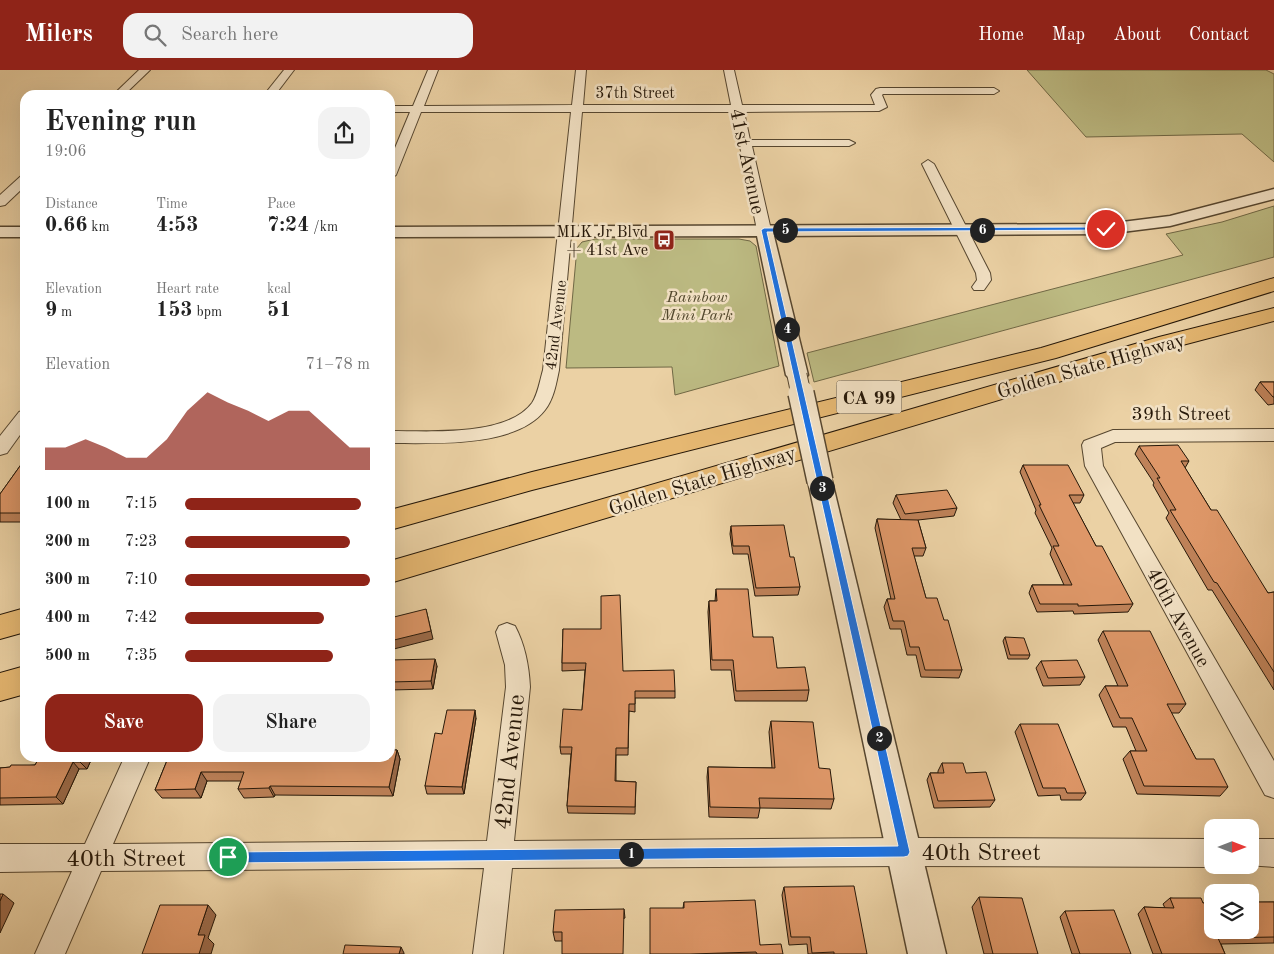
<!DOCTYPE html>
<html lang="en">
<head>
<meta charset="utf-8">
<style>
  :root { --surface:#fff; --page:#f2f2f2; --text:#222; --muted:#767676; --accent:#8f2418 }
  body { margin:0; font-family:"Old Standard TT",serif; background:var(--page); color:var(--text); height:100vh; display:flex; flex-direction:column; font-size:19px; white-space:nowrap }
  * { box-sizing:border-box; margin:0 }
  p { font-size:16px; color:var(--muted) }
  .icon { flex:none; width:28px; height:28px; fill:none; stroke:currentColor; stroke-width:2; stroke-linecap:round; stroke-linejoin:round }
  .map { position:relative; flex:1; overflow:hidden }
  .side { position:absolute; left:20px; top:20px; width:375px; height:672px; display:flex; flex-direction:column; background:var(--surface); border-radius:15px; box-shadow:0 5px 20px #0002 }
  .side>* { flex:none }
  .needle { width:32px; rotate:90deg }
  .tools { position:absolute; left:1204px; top:749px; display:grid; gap:10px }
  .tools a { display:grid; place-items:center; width:55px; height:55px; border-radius:10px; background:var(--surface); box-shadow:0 5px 20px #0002; font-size:25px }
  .pin { position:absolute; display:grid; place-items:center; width:42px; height:42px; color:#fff; margin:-21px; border:2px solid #fff; border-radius:50%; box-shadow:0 1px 5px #0007 }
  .km { position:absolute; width:25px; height:25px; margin:-12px; border-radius:50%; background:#222; color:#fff; font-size:14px; line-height:25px; text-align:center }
  .round { display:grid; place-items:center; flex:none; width:52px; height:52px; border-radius:15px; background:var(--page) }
  .headline { display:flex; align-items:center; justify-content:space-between; height:85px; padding:0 25px }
  h1 { font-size:28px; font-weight:600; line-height:38px }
  .stats { display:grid; grid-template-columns:repeat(3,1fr); gap:8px; height:85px; padding:5px 25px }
  .stats div { display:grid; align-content:center }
  .stats b { font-size:21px; font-weight:600 }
  .stats small { font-size:14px; font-weight:400 }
  .stats p { font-size:14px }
  .chart { height:140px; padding:10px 25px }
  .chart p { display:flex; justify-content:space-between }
  .chart svg { width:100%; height:90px; margin-top:5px; fill:var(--accent); opacity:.7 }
  .button { display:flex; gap:10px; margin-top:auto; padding:10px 25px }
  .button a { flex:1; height:58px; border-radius:15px; background:var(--accent); color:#fff; font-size:20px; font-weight:600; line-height:58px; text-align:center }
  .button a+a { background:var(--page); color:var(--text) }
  ul { padding:0 25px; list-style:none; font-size:16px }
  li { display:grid; grid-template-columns:80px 60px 1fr; align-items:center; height:38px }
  li i { height:12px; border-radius:6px; background:var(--accent) }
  header { display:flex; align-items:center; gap:30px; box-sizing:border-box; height:70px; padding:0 25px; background:var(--accent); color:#fff }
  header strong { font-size:24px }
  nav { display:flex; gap:28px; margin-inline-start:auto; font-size:18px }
  .search { width:350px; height:45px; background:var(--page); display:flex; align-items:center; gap:12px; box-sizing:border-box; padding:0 18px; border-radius:15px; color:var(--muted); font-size:19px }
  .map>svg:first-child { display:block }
  .green { fill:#bcba82; stroke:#706845 }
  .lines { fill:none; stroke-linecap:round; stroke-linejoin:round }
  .minor-casing { stroke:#56462f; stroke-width:2 }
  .tertiary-casing { stroke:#56462f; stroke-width:3 }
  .motorway-casing { stroke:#251708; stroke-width:2 }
  .minor { fill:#f2e1c4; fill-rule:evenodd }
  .tertiary { fill:#f2e1c4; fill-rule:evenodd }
  .motorway { fill:#e6b872; fill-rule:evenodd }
  .tertiary-bridge-far1-casing { stroke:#56462f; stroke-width:21; stroke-linecap:butt }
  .tertiary-bridge-casing { stroke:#56462f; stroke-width:28; stroke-linecap:butt }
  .tertiary-bridge-far1 { stroke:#f2e1c4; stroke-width:19 }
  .tertiary-bridge { stroke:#f2e1c4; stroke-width:25 }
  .wall { fill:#bf8259; stroke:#251708 }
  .shaded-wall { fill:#9b6a49; stroke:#251708 }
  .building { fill:#de9768; stroke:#251708 }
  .route { fill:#1a73e8; stroke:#fff }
  .labels { text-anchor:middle; stroke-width:5; stroke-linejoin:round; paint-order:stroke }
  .far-street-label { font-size:16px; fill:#251708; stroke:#f2e1c4 }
  .far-poi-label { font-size:16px; fill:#251708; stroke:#f2e1c4; text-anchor:end }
  .far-park-label { font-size:16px; font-style:italic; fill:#52482d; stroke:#f2e1c4 }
  .shield { fill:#f2e1c4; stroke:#625440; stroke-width:1 }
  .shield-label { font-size:19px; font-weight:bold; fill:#251708 }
  .street-label { font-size:20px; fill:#251708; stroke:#f2e1c4 }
  .near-street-label { font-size:24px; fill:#251708; stroke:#f2e1c4 }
</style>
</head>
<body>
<header>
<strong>Milers</strong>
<div class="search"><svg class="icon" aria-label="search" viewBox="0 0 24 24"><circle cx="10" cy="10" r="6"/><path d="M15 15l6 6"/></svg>Search here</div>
<nav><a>Home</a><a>Map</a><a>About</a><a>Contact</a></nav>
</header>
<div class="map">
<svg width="1274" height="884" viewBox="0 0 1274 884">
  <rect width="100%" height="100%" fill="#ebd1a4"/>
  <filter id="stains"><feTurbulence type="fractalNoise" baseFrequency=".004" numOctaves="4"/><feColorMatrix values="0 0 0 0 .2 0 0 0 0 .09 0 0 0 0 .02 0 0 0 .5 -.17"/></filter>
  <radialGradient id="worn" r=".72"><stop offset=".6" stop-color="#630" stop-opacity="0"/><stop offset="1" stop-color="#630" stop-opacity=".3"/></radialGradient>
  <g class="green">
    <path d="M1027,0H1266L1274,4V92L1242,64L1086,67Z"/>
    <path d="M1274,136V187L814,312L807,283L1183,185L1166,164L1222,152Z"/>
    <path d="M595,169H739L750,171L756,176L779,296L675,325L672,297L566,298L577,178L582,172Z"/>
  </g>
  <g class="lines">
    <g class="minor-casing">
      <g id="minor">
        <path d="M139,0H150L124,25H113Z"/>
        <path d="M284,0H294L275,25H264Z"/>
        <path d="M428,0H438L424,36L572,35L576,0H586L583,35H731L724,0H734L742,35H875L871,25L876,19L880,18H994L999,21L994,24H883L882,25L887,37L879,41L744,42L750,70H849L855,73L849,76H752L771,160L764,164L757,160L733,42H582L559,300C556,314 554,328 545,340C516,378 434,373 390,373V361C428,361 507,367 532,333C538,324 540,310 543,300L571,42H421L396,105L390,109V90L410,42H390V36H413Z"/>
        <path d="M928,90L934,94L990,203L991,210L984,220H974L972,217L977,210L976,203L922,94Z"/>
        <path d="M25,105V116L5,135L0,136V125L21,106Z"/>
        <path d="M25,340V358L7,383L0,385V366L19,342Z"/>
        <path d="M1274,359V371L1115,372L1101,378L1103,396L1274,691V728L1265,725L1085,396L1082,375L1084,371L1113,360Z"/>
        <path d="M507,553L515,556C525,575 529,596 530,617L514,771L904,768L1212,769V795H1216L1212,797L904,796L512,798L503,884H473L484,798L101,801L65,884H35L72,801L0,802V774H85L124,688H150L113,774L487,771L506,617L505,595L496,562L499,556Z"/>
        <path d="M1250,769H1274V797L1246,795H1250Z"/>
      </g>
    </g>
    <g class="tertiary-casing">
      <g id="tertiary">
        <path d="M1274,119V129L1170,156L1106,164L774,166L808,305L804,309L797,311L790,309L786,305L757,166L390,167V157L1106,154L1170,146Z"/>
        <rect x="0" y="157" width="25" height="10"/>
        <path d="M820,403L829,405L832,411L946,884H908L808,411L811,405Z"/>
      </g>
    </g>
    <g class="motorway-casing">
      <g id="motorway">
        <path d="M1274,208V221L1056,288L532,420L390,460V440L532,402L1041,278Z"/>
        <path d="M1274,238V251L1175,277L390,513V491L1159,267Z"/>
        <path d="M25,538V562L0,569V545Z"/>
        <path d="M25,596V624L0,631V603Z"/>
      </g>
    </g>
    <use href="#minor" class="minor"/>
    <use href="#tertiary" class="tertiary"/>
    <use href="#motorway" class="motorway"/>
    <g class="tertiary-bridge-far1-casing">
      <path id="tertiary-bridge-far1" d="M797,305L801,324"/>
    </g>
    <g class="tertiary-bridge-casing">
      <path id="tertiary-bridge" d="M801,323L820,411"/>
    </g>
    <use href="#tertiary-bridge-far1" class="tertiary-bridge-far1"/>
    <use href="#tertiary-bridge" class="tertiary-bridge"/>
  </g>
  <g class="wall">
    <path d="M1260,312H1274V334L1268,335L1255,320Z"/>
    <path d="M1139,376L1189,391L1185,398L1211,440L1268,523L1274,522V620L1212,520H1208L1166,448L1169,443L1153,415L1154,413L1135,384Z"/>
    <path d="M25,389V452H0V424Z"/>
    <path d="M1023,395L1084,425L1080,433H1073L1096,476L1133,534L1128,542L1074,544L1073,541L1037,542L1029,523L1032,515H1064L1050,484L1052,478L1035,443L1036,440L1020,402Z"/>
    <path d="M896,425L957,438L954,446L918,450L926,478L923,486H914L926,528L944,550L962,600L959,608L921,607L916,585H907L901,559H890L884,537L887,529H891L875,458L877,449L901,450L893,433Z"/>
    <path d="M731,456L790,487L800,517L798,525L755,526L748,484H733L730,464Z"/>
    <path d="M716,519L777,598L809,620L807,631H735L731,600H711L708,542L709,531H715Z"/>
    <path d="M563,559L623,601L675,621V628H635V642L629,641L628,685H616V711L636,712L635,744L568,743L567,736L571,684H561L560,677L582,640L585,600L562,601V593Z"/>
    <path d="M1103,561L1186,634L1179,643H1171L1196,689L1228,717L1220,726L1137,724L1123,689L1130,681H1136L1126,657H1113L1099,625L1105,616H1118L1098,570Z"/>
    <path d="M1005,567L1030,585L1028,589H1008L1003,571Z"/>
    <path d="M390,590L437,596L433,619L390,620Z"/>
    <path d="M1041,591L1085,607L1080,615L1043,616L1036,598Z"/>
    <path d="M476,648L464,724H427L425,716L442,664Z"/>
    <path d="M771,651L819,698L834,729L831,739L760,738L758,748L709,747L707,707L708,697L772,698L769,662Z"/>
    <path d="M1020,654L1086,723L1081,730H1061L1060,725L1038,726L1015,662Z"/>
    <path d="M397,680L400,689L393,726L275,725L274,727L244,728L238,719L241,711H207L201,728H162L155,720L168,688Z"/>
    <path d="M39,688H92L87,699H79L63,734L0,735V698L35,695Z"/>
    <path d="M942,693L966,703L995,730L990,737L934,738L927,710L930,703H938V701Z"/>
    <path d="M784,817L867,884H808L807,874L789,875L782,825Z"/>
    <path d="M979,827L1038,884H984L972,837Z"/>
    <path d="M1170,828L1203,833L1274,832V873L1221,874L1225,884H1153L1138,844L1144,837L1165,838L1163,834Z"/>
    <path d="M684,832L760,875L783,884H650L683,838Z"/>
    <path d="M624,839L625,848L562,871H555L553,862Z"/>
    <path d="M1065,841L1131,884H1072L1060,847Z"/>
  </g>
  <g class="shaded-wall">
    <path d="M426,539L433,569L390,580V571Z"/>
    <path d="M435,589L437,596L433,619L431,611Z"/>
    <path d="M475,640L476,648L464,724L462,717Z"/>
    <path d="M397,680L400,689L393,726L389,717Z"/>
    <path d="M82,688H92L87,699L80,692Z"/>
    <path d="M73,692L79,699L63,734L56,727Z"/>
    <path d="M201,702L207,711L201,728L195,719Z"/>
    <path d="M270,716L275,725L274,727L269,718Z"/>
    <path d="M3,824L14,833L0,863V831Z"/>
    <path d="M208,835L216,845L208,868L214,874L211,884H199L198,865Z"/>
    <path d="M401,877L404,883V884H399Z"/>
  </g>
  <g class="building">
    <path d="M1260,312H1274V327H1273Z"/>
    <path d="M1178,375L1189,391H1181L1211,440H1217L1268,523L1274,522V602L1217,513L1214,512L1170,440H1176L1157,408H1160L1139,376Z"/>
    <path d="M25,389V443H0V424Z"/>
    <path d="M1023,395H1068L1084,425H1069L1096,476H1102L1133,534L1078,536V534H1040L1032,515H1072L1053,476H1059L1039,435H1041Z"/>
    <path d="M947,420L957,438L905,444L896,425Z"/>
    <path d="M877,449L918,450L926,478H912L926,528H937L944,550H948L962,600H925L919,577H910L904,551H893L887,529H895Z"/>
    <path d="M784,455L790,487H794L800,517L756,518L749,476H733L731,456Z"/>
    <path d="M716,519H748L753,567H773L777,598L805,597L809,620L736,621L733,590H712L709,531H717Z"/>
    <path d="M620,525L623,601L674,600L675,621H635V634H629L628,678H616L615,711L636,712L635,737L567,736L572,677H560L563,639L582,640L586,593H562L563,559H601V526Z"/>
    <path d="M426,539L431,561L390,571V548Z"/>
    <path d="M1103,561H1150L1186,634H1167L1196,689H1214L1228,717L1144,716L1130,681H1147L1132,648H1120L1105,616H1128Z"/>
    <path d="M1005,567L1024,568L1030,585H1010Z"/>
    <path d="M435,589L431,611L390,612V590Z"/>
    <path d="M1077,590L1085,607L1048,608L1041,591Z"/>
    <path d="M447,640H475L462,717L425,716L435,663L442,664Z"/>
    <path d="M771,651L813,652L819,698L830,699L834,729L759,728L760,738L710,737L708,697L775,698Z"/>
    <path d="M1020,654H1058L1086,723H1067L1065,718H1043Z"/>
    <path d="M390,680H397L389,717L270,716L269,718L238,719L244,702H201L195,719L155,720L168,688H390Z"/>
    <path d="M39,688H82L80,692H73L56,727L0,728V698L10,697L11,695H35Z"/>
    <path d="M942,693H963L966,703L986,702L995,730L938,731L930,703H944Z"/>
    <path d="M854,816L867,884H834V882L812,883L810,867H791L784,817Z"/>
    <path d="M0,824H3L0,831Z"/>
    <path d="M979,827L1022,828L1038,884H993Z"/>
    <path d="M1170,828H1201L1203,833H1212V860H1250V832H1274V867L1218,868L1225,884H1162L1144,837L1174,838Z"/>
    <path d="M755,830L760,875L781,874L783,884H757L756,882L690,884H650V838H684V832Z"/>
    <path d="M160,835H208L198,865H205L199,884H142Z"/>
    <path d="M624,839L623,884H562V862H553L555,840Z"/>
    <path d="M1114,840L1131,884H1080L1065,841Z"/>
    <path d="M345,875L401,877L399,884H343Z"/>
  </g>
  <path class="route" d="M1106,157L1108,160L767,162L910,782L908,786L904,787L228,793L224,791L222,787L224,783L228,782L898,776L761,160L764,158Z"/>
  <defs>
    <g id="bus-square" transform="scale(1.125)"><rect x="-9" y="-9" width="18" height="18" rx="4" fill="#8f2418" stroke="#f2e1c4"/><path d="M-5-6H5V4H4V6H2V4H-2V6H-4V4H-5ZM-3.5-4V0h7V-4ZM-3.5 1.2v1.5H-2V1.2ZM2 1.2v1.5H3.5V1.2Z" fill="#fff"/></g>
  </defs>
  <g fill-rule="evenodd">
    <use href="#bus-square" x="664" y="170"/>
  </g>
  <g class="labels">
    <g class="far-street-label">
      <text x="635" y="28">37th Street</text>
      <text transform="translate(555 255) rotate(-83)" y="6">42nd Avenue</text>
    </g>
    <g class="far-poi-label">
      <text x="648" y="167">MLK Jr Blvd<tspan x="648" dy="18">+ 41st Ave</tspan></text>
    </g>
    <g class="far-park-label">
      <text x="697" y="232">Rainbow<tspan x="697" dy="18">Mini Park</tspan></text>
    </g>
    <rect class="shield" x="836.5" y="310.5" width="65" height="33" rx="4"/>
    <g class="shield-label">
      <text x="869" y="334">CA 99</text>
    </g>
    <g class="street-label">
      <text transform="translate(748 91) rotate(78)" y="7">41st Avenue</text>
      <text transform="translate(1091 295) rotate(-16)" y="7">Golden State Highway</text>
      <text x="1181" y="350">39th Street</text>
      <text transform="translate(702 410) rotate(-17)" y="7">Golden State Highway</text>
      <text transform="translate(1179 547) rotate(61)" y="7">40th Avenue</text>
    </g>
    <g class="near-street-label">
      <text transform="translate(509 692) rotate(-84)" y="8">42nd Avenue</text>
      <text x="981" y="790">40th Street</text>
      <text x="126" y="796">40th Street</text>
    </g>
  </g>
  <rect width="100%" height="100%" filter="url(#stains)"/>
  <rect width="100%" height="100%" fill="url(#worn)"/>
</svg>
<div class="tools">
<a><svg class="needle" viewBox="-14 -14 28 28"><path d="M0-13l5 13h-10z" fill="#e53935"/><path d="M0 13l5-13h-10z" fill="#767676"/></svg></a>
<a><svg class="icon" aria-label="layers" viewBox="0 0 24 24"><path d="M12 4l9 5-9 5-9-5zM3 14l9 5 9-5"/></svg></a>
</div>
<div class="pin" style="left:228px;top:787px;background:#1e9e55"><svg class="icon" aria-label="arrive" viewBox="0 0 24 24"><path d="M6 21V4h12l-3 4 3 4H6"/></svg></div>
<div class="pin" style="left:1106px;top:159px;background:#d93025"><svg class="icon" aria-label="check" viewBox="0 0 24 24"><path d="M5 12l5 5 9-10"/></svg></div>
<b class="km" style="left:631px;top:784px">1</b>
<b class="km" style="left:879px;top:668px">2</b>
<b class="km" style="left:822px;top:418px">3</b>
<b class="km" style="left:787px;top:259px">4</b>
<b class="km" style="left:785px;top:160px">5</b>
<b class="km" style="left:982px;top:160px">6</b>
<section class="side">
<div class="headline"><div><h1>Evening run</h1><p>19:06</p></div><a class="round"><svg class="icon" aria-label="share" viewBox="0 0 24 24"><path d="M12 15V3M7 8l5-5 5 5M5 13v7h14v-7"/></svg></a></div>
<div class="stats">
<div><p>Distance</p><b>0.66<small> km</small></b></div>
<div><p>Time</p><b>4:53</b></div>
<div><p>Pace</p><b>7:24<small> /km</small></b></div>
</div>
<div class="stats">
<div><p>Elevation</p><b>9<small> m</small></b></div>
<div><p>Heart rate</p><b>153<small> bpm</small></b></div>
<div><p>kcal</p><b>51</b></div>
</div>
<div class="chart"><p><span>Elevation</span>71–78 m</p>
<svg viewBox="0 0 160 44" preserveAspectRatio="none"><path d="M0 44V33L10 33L20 29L30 33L40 38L50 38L60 29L70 15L80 6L90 11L100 15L110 20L120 15L130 15L140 24L150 33L160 33V44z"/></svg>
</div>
<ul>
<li><b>100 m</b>7:15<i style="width:95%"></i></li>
<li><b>200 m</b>7:23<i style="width:89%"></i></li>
<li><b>300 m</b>7:10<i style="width:100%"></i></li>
<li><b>400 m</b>7:42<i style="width:75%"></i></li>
<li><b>500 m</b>7:35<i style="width:80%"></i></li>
</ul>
<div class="button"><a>Save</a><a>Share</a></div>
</section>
</div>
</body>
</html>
